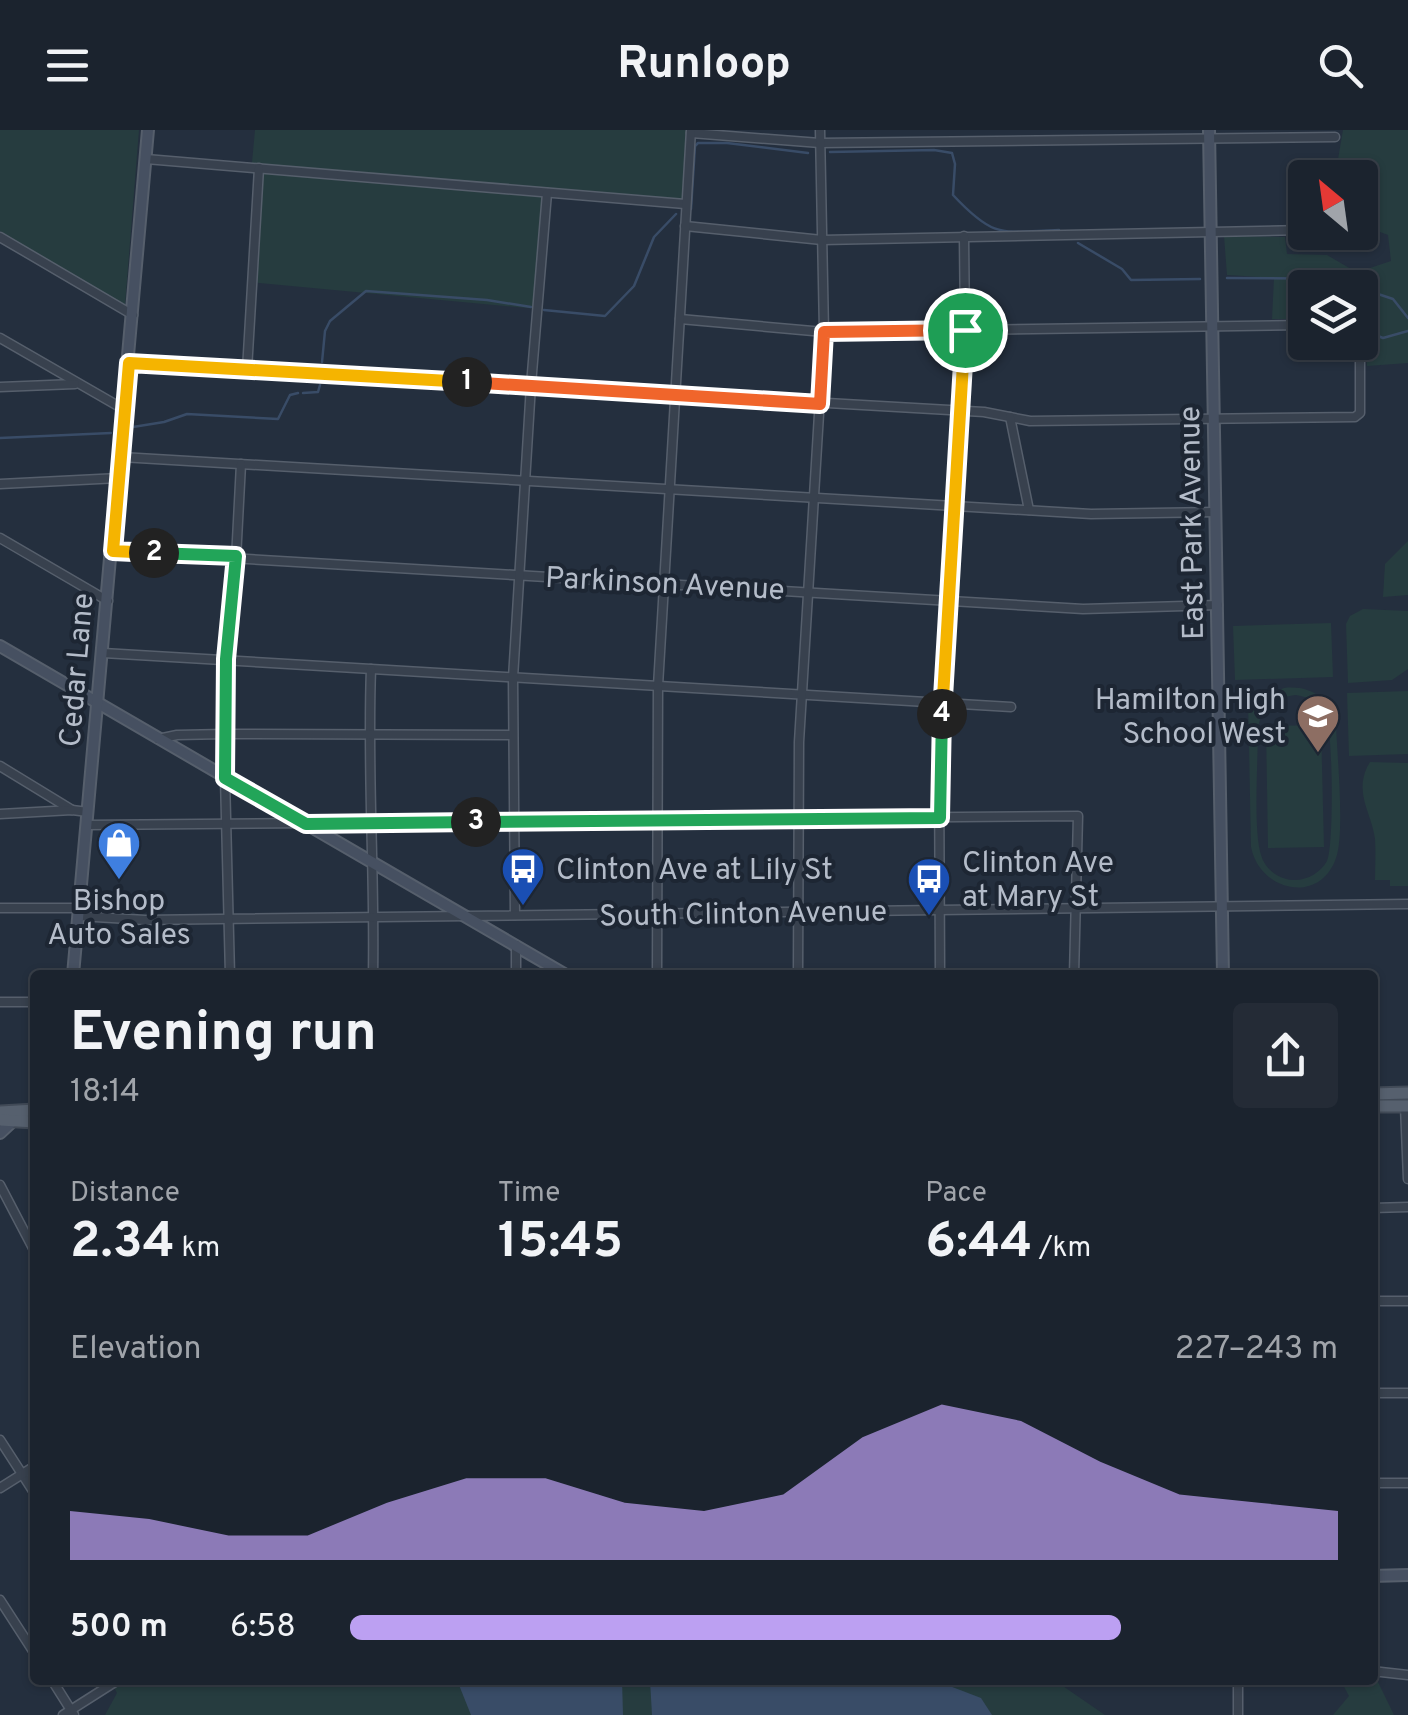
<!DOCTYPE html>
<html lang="en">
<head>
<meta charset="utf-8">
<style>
  :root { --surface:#1b232e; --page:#242b36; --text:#f1f3f6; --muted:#a0a4aa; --line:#39404a; --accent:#bca0f2 }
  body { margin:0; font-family:Overpass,sans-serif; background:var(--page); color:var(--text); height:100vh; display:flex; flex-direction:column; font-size:38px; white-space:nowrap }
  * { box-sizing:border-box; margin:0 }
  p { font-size:32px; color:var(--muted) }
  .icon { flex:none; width:55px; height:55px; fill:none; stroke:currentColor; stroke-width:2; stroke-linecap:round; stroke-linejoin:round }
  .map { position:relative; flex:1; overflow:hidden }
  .drawer { position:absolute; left:30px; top:840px; width:1348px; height:715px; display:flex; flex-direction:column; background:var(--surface); border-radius:10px; box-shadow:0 2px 8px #0004,0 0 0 2px var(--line) }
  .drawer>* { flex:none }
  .needle { width:65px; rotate:331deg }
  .buttons { position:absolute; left:1288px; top:30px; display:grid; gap:20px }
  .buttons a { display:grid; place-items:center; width:90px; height:90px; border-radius:10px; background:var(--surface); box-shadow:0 2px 8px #0004,0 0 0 2px var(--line); font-size:50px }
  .pin { position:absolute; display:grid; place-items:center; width:85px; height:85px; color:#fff; margin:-42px; border:5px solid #fff; border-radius:50%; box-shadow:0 2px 10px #0007 }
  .km { position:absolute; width:50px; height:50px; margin:-25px; border-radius:50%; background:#222; color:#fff; font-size:28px; line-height:50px; text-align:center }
  .round { display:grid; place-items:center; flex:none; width:105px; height:105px; border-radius:10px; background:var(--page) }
  .head { display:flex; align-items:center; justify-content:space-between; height:170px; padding:0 40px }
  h1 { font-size:55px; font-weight:700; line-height:75px }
  .figures { display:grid; grid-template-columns:repeat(3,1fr); gap:15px; height:170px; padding:10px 40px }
  .figures div { display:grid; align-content:center }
  .figures b { font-size:50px; font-weight:700 }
  .figures small { font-size:28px; font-weight:400 }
  .figures p { font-size:28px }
  .chart { height:280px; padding:20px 40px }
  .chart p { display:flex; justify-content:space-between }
  .chart svg { width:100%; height:180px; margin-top:10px; fill:var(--accent); opacity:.7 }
  ul { padding:0 40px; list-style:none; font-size:32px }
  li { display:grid; grid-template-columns:160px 120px 1fr; align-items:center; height:75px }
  li i { height:25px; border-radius:12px; background:var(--accent) }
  header { display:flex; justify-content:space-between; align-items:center; height:130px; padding:0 40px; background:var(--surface); font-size:45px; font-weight:700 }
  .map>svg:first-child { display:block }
  .green { fill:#263c3f; fill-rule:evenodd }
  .water { fill:#394c67 }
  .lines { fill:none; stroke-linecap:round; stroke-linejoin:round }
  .stream { stroke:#394c67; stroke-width:2.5 }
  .street-casing { stroke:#565f6c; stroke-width:11 }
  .secondary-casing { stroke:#565f6c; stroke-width:14 }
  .primary-casing { stroke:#414a57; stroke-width:15 }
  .street { stroke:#38414e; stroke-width:8 }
  .secondary { stroke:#465061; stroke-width:10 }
  .primary { stroke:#56606e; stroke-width:11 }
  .split-1-casing { stroke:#fff; stroke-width:20 }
  .split-2-casing { stroke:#fff; stroke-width:20 }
  .split-3-casing { stroke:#fff; stroke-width:20 }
  .split-4-casing { stroke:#fff; stroke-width:20 }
  .split-5-casing { stroke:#fff; stroke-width:20 }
  .split-1 { stroke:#f0652b; stroke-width:12 }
  .split-2 { stroke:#f5b400; stroke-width:12 }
  .split-3 { stroke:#22a559; stroke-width:12 }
  .split-4 { stroke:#22a559; stroke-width:12 }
  .split-5 { stroke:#f5b400; stroke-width:12 }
  .labels { text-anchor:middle; stroke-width:8; stroke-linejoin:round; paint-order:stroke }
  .street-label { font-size:30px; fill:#b4bcc9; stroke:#1d2633 }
  .poi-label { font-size:30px; fill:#b4bcc9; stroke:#1d2633; text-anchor:start }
</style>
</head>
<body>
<header><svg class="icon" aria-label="menu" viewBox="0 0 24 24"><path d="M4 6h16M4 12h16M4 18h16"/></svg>Runloop<svg class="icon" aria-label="search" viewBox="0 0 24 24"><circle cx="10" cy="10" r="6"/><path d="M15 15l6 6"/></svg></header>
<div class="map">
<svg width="1408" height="1585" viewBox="0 0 1408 1585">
  <rect width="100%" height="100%" fill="#242f3e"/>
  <g class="green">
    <path d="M0,0H139L125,175L0,101Z"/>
    <path d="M255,0H691L686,78L547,67L538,179L249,152L259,44L251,43Z"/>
    <path d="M1343,0H1408V233L1367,236L1365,187L1360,186V158H1305V189H1272L1274,148L1227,145L1224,106L1285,107L1287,124L1327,125L1351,139L1361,141L1391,131L1388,105L1367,97L1360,68V48L1335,47Z"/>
    <path d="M1408,411V465L1383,467L1385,434Z"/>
    <path d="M1363,479L1408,481V539L1392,550L1348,553L1346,494L1350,486Z"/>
    <path d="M1331,493L1333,547L1235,550L1233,496Z"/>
    <path d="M1284,558C1311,555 1329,568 1336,594C1337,624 1345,704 1336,728C1320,775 1260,762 1251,717L1248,566L1257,565L1258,575L1270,564ZM1296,565C1309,567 1320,573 1326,586C1333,599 1334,718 1327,731C1321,742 1308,750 1295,750C1280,750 1265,740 1261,725C1253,699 1258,631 1258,601C1259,579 1274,567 1296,565Z"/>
    <path d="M1408,561V624L1349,626L1347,563Z"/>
    <path d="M1321,595L1324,717L1268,718L1266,596Z"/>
    <path d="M1370,632L1408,633V756H1390V750H1375C1375,737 1376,723 1375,709C1372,683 1352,661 1370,632Z"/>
    <path d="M124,1550H1054L1105,1585H105L117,1563L114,1557Z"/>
    <path d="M1377,1550L1394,1585H1333L1349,1566L1341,1551Z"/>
  </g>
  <g class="water">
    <path d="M457,1550H622L623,1585H471Z"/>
    <path d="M650,1550H934L981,1568L992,1585H652Z"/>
  </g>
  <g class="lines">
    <g class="stream">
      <path d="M830,22L934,20L952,23L955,34L953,65C995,110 1002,102 1059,100"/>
      <path d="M691,79L695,16L698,13H727L808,23"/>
      <path d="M1078,113L1122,139L1131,150L1200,149"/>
      <path d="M1227,148L1366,149L1375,163L1378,206L1383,208L1408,201"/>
      <path d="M1375,163L1393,169L1408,188"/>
      <path d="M544,180L605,186L634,156L654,107L676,84"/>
      <path d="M322,232L325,201L330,191L366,161L487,170L531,177"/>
      <path d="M303,263L318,262L320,255"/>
      <path d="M133,297L164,292L187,284L278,289L290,265L298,263"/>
      <path d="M0,308L111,303"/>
    </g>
    <g class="street-casing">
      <g id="street">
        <path d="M691,3L820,13L1335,7"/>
        <path d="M146,29L685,74"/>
        <path d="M685,96L822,110L1305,100"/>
        <path d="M0,107L133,185"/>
        <path d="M680,189L824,202L1305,195"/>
        <path d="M0,208L125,280"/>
        <path d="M129,233L984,282L1030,291L1355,287L1360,283V204"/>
        <path d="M247,240L259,38"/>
        <path d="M0,257L75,254"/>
        <path d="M1010,287L1029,380"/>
        <path d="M121,327L1091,384L1216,382"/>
        <path d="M0,354L119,348"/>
        <path d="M0,408L108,471"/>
        <path d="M113,421L1083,479L1218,475"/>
        <path d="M103,523L1011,577"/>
        <path d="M371,539C367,641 375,743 373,845"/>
        <path d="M158,609L177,605L225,604L511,605"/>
        <path d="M0,636L72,680"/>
        <path d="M0,684L72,680L88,682"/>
        <path d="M87,695L1078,686L1074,845"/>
        <path d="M0,778H79"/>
        <path d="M515,785L513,548L531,255L547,63"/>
        <path d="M79,786L145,790L1408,774"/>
        <path d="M516,815V845"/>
        <path d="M230,845L225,648L226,529L235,448L241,334"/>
        <path d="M657,845L658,556L691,0"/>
        <path d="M798,845L799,612L824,202L820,0"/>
        <path d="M940,845L939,626L965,200L964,106"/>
        <path d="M0,872H35"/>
        <path d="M1405,976L1408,1049"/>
        <path d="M0,1055L35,1122"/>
        <path d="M1372,1078L1408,1077"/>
        <path d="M1372,1171H1408"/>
        <path d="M1372,1263H1408"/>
        <path d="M0,1310L35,1364"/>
        <path d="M1372,1353H1408"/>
        <path d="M0,1358L35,1336"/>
        <path d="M0,1470L35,1524"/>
        <path d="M1372,1541L1408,1545"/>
        <path d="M52,1550L74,1585"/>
        <path d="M1238,1550V1585"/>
        <path d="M63,1585L118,1550"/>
      </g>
    </g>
    <g class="secondary-casing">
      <g id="secondary">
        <path d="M1209,0L1223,845"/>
        <path d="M0,516L566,845"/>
        <path d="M73,845L148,0"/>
        <path d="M0,1003L15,989"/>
        <path d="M1372,1446L1408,1445"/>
      </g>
    </g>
    <g class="primary-casing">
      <g id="primary">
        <path d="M1372,964L1408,963"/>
        <path d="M1372,976H1408"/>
        <path d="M0,982L35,980"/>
        <path d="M0,990L35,992"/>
      </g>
    </g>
    <use href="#street" class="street"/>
    <use href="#secondary" class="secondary"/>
    <use href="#primary" class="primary"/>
  </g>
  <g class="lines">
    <g class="split-1-casing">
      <path id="split-1" d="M467,252L820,274L824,202L965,200"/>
    </g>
    <g class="split-2-casing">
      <path id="split-2" d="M154,423L113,421L129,233L467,252"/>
    </g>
    <g class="split-3-casing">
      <path id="split-3" d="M154,423L236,426L226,529L225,648L306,694L476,692"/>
    </g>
    <g class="split-4-casing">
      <path id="split-4" d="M476,692L940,688L942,584"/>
    </g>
    <g class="split-5-casing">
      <path id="split-5" d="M942,584L965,200"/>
    </g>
    <use href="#split-1" class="split-1"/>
    <use href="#split-2" class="split-2"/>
    <use href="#split-3" class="split-3"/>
    <use href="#split-4" class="split-4"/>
    <use href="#split-5" class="split-5"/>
  </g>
  <defs>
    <g id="school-pin" transform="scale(2.25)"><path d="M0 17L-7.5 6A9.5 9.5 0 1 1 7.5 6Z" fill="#8d6e63" stroke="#1d2633"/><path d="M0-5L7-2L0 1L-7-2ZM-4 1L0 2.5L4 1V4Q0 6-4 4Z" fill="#fff"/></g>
    <g id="shop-pin" transform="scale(2.25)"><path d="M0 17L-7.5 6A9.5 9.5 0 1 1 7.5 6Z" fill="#3f7fe0" stroke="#1d2633"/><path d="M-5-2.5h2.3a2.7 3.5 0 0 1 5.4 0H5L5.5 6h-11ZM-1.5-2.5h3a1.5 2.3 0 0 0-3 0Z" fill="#fff"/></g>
    <g id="bus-pin" transform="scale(2.25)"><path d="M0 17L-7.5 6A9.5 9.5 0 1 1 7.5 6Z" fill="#1a4fb4" stroke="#1d2633"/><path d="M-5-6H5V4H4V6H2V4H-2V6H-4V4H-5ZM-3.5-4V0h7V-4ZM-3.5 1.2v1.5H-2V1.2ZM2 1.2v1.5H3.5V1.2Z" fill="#fff"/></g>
  </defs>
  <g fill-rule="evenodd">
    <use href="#school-pin" x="1318" y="586"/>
    <use href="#shop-pin" x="119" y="713"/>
    <use href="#bus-pin" x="523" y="739"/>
    <use href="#bus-pin" x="929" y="749"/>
  </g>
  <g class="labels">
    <g class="street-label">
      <text transform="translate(1191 393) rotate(-91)" y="10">East Park Avenue</text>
      <text transform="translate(665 453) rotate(3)" y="10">Parkinson Avenue</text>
      <text transform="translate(76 540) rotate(-85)" y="10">Cedar Lane</text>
      <text transform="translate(743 783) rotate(-1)" y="10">South Clinton Avenue</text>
    </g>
    <g class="poi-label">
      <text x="1286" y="579" text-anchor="end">Hamilton High<tspan x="1286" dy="34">School West</tspan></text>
      <text x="962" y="742">Clinton Ave<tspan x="962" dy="34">at Mary St</tspan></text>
      <text x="556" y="749">Clinton Ave at Lily St</text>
      <text x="119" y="780" text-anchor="middle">Bishop<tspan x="119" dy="34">Auto Sales</tspan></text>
    </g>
  </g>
</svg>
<div class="buttons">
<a><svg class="needle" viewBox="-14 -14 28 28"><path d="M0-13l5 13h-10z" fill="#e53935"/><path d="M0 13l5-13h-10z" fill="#a0a4aa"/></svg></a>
<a><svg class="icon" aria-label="layers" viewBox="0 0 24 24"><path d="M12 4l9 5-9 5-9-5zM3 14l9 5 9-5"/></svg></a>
</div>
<div class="pin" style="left:965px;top:200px;background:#1e9e55"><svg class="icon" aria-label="arrive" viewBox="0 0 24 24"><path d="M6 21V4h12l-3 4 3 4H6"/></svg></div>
<b class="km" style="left:467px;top:252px">1</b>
<b class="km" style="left:154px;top:423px">2</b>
<b class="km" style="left:476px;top:692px">3</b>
<b class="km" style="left:942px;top:584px">4</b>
<section class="drawer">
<div class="head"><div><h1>Evening run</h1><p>18:14</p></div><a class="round"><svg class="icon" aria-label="share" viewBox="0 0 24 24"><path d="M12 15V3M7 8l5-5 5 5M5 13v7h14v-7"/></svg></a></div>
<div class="figures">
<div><p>Distance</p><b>2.34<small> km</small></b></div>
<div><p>Time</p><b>15:45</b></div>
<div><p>Pace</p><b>6:44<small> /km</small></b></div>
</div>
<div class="chart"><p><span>Elevation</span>227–243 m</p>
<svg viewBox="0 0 160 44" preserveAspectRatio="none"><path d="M0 44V32L10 34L20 38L30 38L40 30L50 24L60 24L70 30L80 32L90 28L100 14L110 6L120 10L130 20L140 28L150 30L160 32V44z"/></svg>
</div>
<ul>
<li><b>500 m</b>6:58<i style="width:78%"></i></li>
</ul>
</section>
</div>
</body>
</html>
